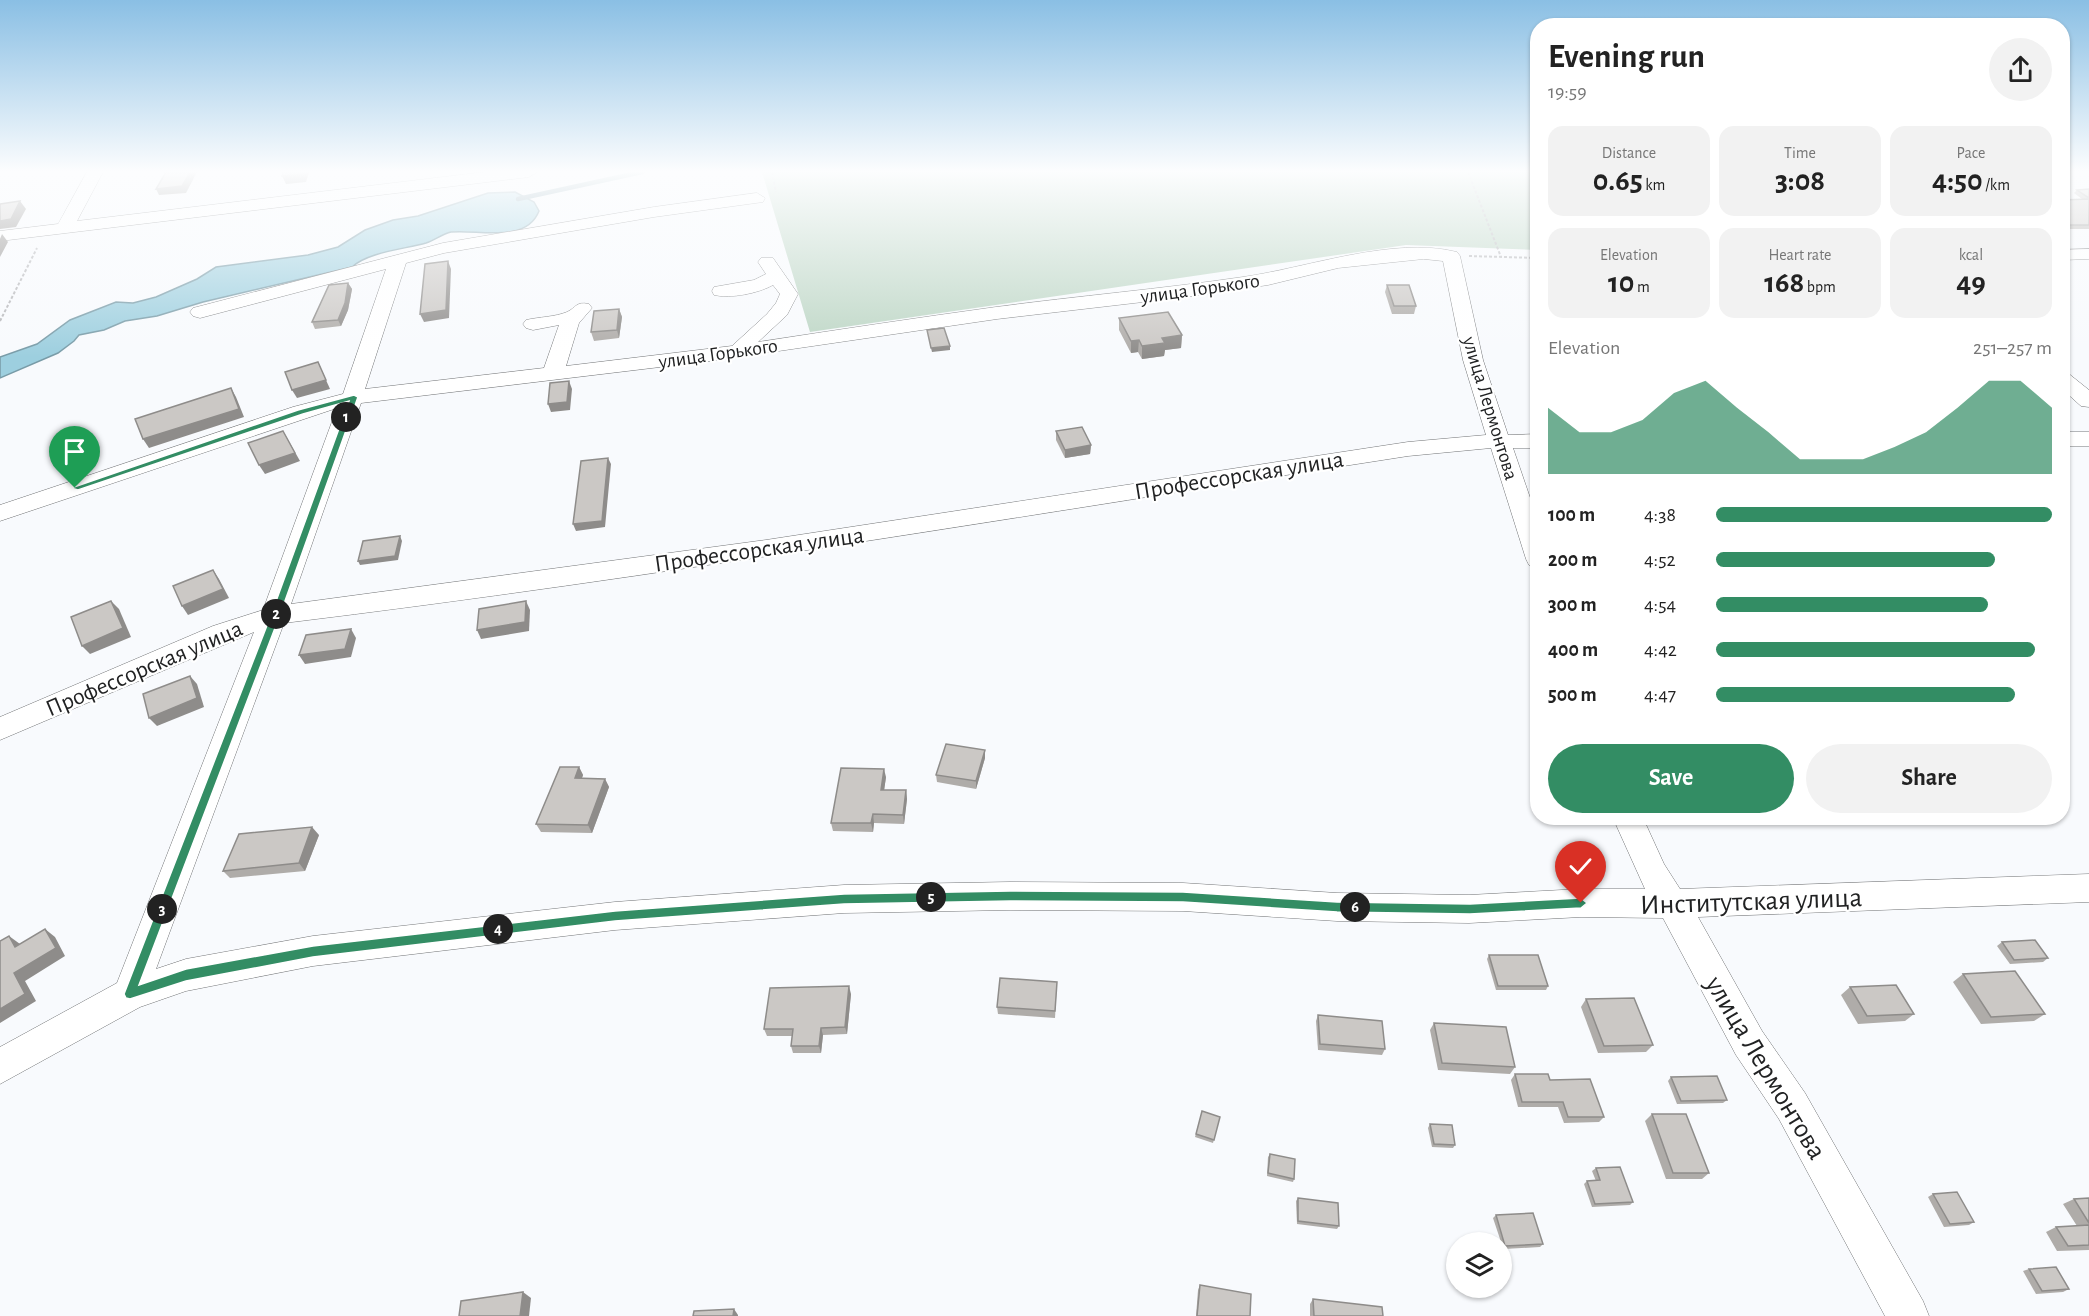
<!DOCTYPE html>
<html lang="en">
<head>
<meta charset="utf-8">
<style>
  :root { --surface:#fff; --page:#f2f2f2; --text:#222; --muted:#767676; --accent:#338d64 }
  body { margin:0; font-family:"Alegreya Sans",sans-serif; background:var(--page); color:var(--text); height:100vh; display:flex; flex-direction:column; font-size:22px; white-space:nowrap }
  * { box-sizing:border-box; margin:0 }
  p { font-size:20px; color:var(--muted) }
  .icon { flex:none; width:33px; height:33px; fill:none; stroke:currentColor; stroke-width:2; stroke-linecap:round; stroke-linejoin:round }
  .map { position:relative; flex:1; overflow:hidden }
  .details { position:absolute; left:1530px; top:18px; width:540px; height:807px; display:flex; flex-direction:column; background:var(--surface); border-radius:24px; box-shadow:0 2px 4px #0004 }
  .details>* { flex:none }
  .buttons { position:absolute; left:1446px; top:1232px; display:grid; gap:12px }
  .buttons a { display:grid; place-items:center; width:66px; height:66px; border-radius:50%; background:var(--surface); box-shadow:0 2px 4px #0004; font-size:30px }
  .pin { position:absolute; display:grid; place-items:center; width:51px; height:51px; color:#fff; margin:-62px -26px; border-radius:50% 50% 50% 0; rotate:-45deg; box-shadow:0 0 6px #0007 }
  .pin .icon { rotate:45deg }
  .km { position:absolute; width:30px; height:30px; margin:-15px; border-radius:50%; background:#222; color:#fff; font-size:16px; line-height:30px; text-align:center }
  .round { display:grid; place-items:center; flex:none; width:63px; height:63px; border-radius:32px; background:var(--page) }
  .overview { display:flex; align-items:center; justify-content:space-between; height:102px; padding:0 18px }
  h1 { font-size:33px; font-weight:600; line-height:45px }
  .stats { display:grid; grid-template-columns:repeat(3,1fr); gap:9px; height:102px; padding:6px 18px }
  .stats div { display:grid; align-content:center; border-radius:15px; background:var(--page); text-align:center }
  .stats b { font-size:30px; font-weight:600 }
  .stats small { font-size:16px; font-weight:400 }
  .stats p { font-size:16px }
  .chart { height:168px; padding:12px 18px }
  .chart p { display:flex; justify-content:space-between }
  .chart svg { width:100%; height:108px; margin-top:6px; fill:var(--accent); opacity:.7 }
  .cta { display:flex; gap:12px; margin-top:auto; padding:12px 18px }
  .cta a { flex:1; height:69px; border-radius:36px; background:var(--accent); color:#fff; font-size:24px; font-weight:600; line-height:69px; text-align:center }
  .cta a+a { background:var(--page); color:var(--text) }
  ul { padding:0 18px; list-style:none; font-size:20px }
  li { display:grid; grid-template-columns:96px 72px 1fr; align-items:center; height:45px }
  li i { height:15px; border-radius:8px; background:var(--accent) }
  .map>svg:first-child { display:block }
  .green { fill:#bdd6c5 }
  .water { fill:#9dcfdf; stroke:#789ba7; stroke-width:1.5 }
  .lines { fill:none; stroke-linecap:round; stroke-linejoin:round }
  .stream { stroke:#789ba7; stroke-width:4.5 }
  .minor-casing { stroke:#727476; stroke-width:1 }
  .path { stroke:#b4b5b8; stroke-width:2; stroke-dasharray:3 2; stroke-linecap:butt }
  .minor { fill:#fff; fill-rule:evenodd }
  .wall { fill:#afaca9 }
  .shaded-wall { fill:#8e8c8a }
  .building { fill:#cbc8c5; stroke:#8e8c8a; stroke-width:1.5 }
  .route { fill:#338d64; stroke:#fff; stroke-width:1.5 }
  .labels { text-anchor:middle; stroke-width:4.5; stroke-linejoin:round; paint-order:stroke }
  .far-street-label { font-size:20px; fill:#212223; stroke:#fff }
  .street-label { font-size:24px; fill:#212223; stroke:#fff }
  .near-street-label { font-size:28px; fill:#212223; stroke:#fff }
</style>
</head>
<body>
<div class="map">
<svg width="2089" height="1316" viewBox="0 0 2089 1316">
  <rect width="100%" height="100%" fill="#f8fafd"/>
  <path class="green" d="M762,172H1537V250L1406,245L810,332Z"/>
  <path class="water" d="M515,192L534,202L539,211C526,244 478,229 451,232C442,234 435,240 426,243C405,249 368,252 352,267L203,302L157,316L125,321L104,330L79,335L74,341L58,353L0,378V357L37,344L70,320L116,302L133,303L156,297L197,279L216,267L308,255L338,247L365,230L393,220L418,216L488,193Z"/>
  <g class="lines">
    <path class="stream" d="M518,199L642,172"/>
    <g class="minor-casing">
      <g id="minor">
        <path d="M87,172H103L77,221L485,172H537L529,177L0,241V231L58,224Z"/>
        <path d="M757,193L765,198L763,202L654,217L444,253L406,263L365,389L544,368L559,325L533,330L526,328L523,324L526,320C539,317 555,317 567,312C576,308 576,301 589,304L592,308L579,323L566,366L732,346L767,314L776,303L780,294L773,285C759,293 731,299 714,295L712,291L714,287L754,280L766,274L758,262L761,258H773L798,294L787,315L758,342C837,330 916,318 996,307C1078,296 1161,289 1243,277C1307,268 1393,236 1457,252L1460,256L1483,360L1508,435L1538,434V448H1513L1538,521V567L1529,565L1526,559L1491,448L1408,456C1034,514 660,577 284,623L156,969L186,959L313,936L615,902L844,885L1010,882L1183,883L1337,893L1469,895L1581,889H1645L1613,818H1643L1664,864L1680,889L2089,874V902L1698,917L1762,1031L1805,1093L1923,1301L1929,1316H1885L1779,1119L1736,1055L1663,918L1581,917L1469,923L1337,921L1183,911L1010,910L844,913L615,930L313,966L186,991L140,1007L0,1084V1047L117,983L254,632L0,740V717L213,626L263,610L337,408L0,521V505L293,407L343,394L386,269L200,318L193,316L190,312L193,308L443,243L654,207ZM1424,259L1443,261L1463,360L1486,435L1408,442L766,540L291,604L361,403L710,361L997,319L1186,297L1268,285L1338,268Z"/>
        <path d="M2089,249V259L2062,260V250Z"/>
        <path d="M2062,372L2069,374L2089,390V407L2081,406L2062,389Z"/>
        <rect x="2062" y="432" width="27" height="14"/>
      </g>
    </g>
    <g class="path">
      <path d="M772,172L776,192"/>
      <path d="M1468,172L1501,257"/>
      <path d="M1469,256L1538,258"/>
      <path d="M0,321L37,248"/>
    </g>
    <use href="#minor" class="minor"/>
  </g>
  <g class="wall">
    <path d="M2089,189V229H2062V200L2082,199L2074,193L2077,190Z"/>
    <path d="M348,283L352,289L348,310L341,326L315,329L312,322Z"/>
    <path d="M1387,285L1416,306L1414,314H1392L1385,292Z"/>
    <path d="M619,309L622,317L619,338L594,341L591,332Z"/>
    <path d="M1119,318L1182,335L1181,348L1165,350L1164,356L1142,359L1138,352L1131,353L1119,330Z"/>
    <path d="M1056,431L1091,445L1090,454L1065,458L1056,440Z"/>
    <path d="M985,750V758L976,789L937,782L936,775Z"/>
    <path d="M579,767L583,775L582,778L605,779L609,787L592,833L541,832L536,824Z"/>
    <path d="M886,777L884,790H906L907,799L904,824L874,823L873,832L833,831L831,823Z"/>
    <path d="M1722,818H1758L1755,822H1724Z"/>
    <path d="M319,835L305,871L230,878L223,871Z"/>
    <path d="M2002,942L2048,958L2043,962L2010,964L1997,946Z"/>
    <path d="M1489,955L1548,986L1546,990H1496L1487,959Z"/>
    <path d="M1963,974L2045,1014L2034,1021L1981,1024L1953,982Z"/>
    <path d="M1057,982L1055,1018L998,1014L997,1007Z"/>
    <path d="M1850,987L1914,1014L1905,1021L1858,1024L1841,995Z"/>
    <path d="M851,994L847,1034L823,1035L821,1053H793L791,1046L792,1036H767L764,1029Z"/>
    <path d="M1586,999L1653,1045L1646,1052L1598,1053L1581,1007Z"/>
    <path d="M1318,1015L1385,1049L1382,1055L1318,1050L1316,1021Z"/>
    <path d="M1434,1023L1515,1067L1510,1074L1438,1070L1430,1030Z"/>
    <path d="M1515,1074L1550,1080L1604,1117L1599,1122L1564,1123L1558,1107H1518L1511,1080Z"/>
    <path d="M1671,1077L1727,1100L1723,1103L1677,1104L1668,1081Z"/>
    <path d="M1202,1111L1220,1117L1213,1143L1195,1137Z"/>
    <path d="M1652,1114L1709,1173L1702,1179H1666L1645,1121Z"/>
    <path d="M1430,1124L1455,1145L1453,1148L1432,1147L1428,1128Z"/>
    <path d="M1270,1154L1294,1179L1293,1182L1267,1176L1268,1157Z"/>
    <path d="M1596,1168L1633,1202L1630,1205L1592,1207L1584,1184L1587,1181H1596L1592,1171Z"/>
    <path d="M1933,1194L1974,1222L1969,1225L1944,1227L1928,1197Z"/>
    <path d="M1298,1198L1339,1226L1337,1229L1297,1224L1296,1201Z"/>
    <path d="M2089,1198V1250L2057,1251L2046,1232L2056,1227L2077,1226L2063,1204L2074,1199Z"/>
    <path d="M1496,1215L1543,1244L1540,1247L1504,1249L1510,1268L1507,1271H1502V1242H1501L1493,1218Z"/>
    <path d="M2029,1269L2069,1289L2063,1292L2036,1294L2023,1271Z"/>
    <path d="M1200,1285L1250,1316H1196L1198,1290Z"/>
    <path d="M1313,1299L1383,1316H1310V1304Z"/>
  </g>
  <g class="shaded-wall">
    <path d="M190,172H197L186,193L159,195L156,189Z"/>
    <path d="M303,172H309L306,182L286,184L282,176Z"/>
    <path d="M20,201L26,209L16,227L0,229V221Z"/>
    <path d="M2,234L8,242L0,257V239Z"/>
    <path d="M448,261L451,269L449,318L424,322L420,314Z"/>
    <path d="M348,283L352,289L348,310L341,326L338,320Z"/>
    <path d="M619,309L622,317L619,338L617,330Z"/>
    <path d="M1182,335L1181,348L1165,350L1164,356L1142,359V346L1162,338Z"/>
    <path d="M1139,340L1138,352L1131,353V341Z"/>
    <path d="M950,346V350L932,352L931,348Z"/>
    <path d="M318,362L330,389L297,398L292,390Z"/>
    <path d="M569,381L572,389L570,410L551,412L548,404Z"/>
    <path d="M231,388L236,397L244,417L149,448L143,439Z"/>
    <path d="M283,431L300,461L265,474L259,465Z"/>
    <path d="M1091,445L1090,454L1065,458V450Z"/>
    <path d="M608,458L611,464L605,527L576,531L573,524Z"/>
    <path d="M400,536L402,541L398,560L360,565L358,561Z"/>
    <path d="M213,570L219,579L229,598L188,615L182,606Z"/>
    <path d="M111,601L119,609L131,637L90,654L82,646Z"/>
    <path d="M526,601L530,610L529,631L481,639L477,630Z"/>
    <path d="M351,629L356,638L351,657L305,664L299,655Z"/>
    <path d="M190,676L197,684L204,707L157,726L149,718Z"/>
    <path d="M985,750V758L976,789V781Z"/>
    <path d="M579,767L583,775L579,786L575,778Z"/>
    <path d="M884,769L886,777L883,798L881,790Z"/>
    <path d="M605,779L609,787L592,833L588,825Z"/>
    <path d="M906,790L907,799L904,824L903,815Z"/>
    <path d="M873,814L874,823L873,832L871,823Z"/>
    <path d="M312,827L319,835L305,871L299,863Z"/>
    <path d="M45,929L55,937L65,956L25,981L36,1001L0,1023V1009L14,973Z"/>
    <path d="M9,936L20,944L25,955L15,947Z"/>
    <path d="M849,986L851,994L847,1034L845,1027Z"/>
    <path d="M821,1028L823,1035L821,1053L819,1046Z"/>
    <path d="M523,1292L531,1298L529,1316H520Z"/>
    <path d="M734,1309L738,1315V1316H733Z"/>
  </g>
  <g class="building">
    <path d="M166,172H190L182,186L156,189Z"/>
    <path d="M283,172H303V174L282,176Z"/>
    <path d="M2089,189V198L2077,190Z"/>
    <path d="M2089,199V225H2062V200Z"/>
    <path d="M20,201L11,219L0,221V204Z"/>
    <path d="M448,261L446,310L420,314L425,264Z"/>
    <path d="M348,283L345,303L338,320L312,322L329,285Z"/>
    <path d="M1387,285H1409L1416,306H1394Z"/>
    <path d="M619,309L617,330L591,332L594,311Z"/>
    <path d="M1168,312L1182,335L1162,338L1165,343L1142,346L1139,340L1131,341L1119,318Z"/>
    <path d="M944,328L950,346L931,348L927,330Z"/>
    <path d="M318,362L326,380L292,390L285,372Z"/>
    <path d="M569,381L567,402L548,404L550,383Z"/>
    <path d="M231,388L239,409L143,439L135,419Z"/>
    <path d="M1082,427L1091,445L1065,450L1056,431Z"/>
    <path d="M283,431L295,453L259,465L248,443Z"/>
    <path d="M608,458L602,521L573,524L581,461Z"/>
    <path d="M400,536L395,556L358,561L363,541Z"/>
    <path d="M213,570L223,589L182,606L173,586Z"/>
    <path d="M111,601L123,628L82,646L71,617Z"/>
    <path d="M526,601L525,622L477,630L479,609Z"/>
    <path d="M351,629L345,649L299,655L306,635Z"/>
    <path d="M190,676L197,698L149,718L143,694Z"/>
    <path d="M946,744L985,750L976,781L936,775Z"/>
    <path d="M560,767H579L575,778L605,779L588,825L536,824Z"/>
    <path d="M841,768L884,769L881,790H906L903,815L873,814L871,823H831Z"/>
    <path d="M312,827L299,863L223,871L239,834Z"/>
    <path d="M45,929L56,948L14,973L25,994L0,1009V941L9,936L15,947Z"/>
    <path d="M2035,940L2048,958L2014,960L2002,942Z"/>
    <path d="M1489,955H1538L1548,986H1498Z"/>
    <path d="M2015,971L2045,1014L1991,1017L1963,974Z"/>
    <path d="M1000,978L1057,982L1055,1011L997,1007Z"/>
    <path d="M1896,985L1914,1014L1867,1016L1850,987Z"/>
    <path d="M849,986L845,1027L821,1028L819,1046H791L793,1029H764L770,988Z"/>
    <path d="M1634,998L1653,1045L1604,1046L1586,999Z"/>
    <path d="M1318,1015L1382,1021L1385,1049L1320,1044Z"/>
    <path d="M1434,1023L1506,1027L1515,1067L1442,1063Z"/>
    <path d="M1515,1074H1548L1550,1080L1590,1079L1604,1117H1568L1563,1102H1522Z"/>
    <path d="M1717,1076L1727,1100L1681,1101L1671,1077Z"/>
    <path d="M1202,1111L1220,1117L1214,1140L1196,1134Z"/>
    <path d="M1652,1114H1686L1709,1173H1673Z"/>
    <path d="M1430,1124L1452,1125L1455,1145L1434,1144Z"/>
    <path d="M1270,1154L1295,1159L1294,1179L1268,1173Z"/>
    <path d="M1620,1167L1633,1202L1595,1204L1587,1181L1600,1180L1596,1168Z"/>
    <path d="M1957,1192L1974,1222L1950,1224L1933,1194Z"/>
    <path d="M1298,1198L1338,1203L1339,1226L1298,1221Z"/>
    <path d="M2089,1198V1223L2074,1199Z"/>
    <path d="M1533,1213L1543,1244L1505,1246L1496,1215Z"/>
    <path d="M2089,1225V1245L2068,1246L2056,1227Z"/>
    <path d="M1502,1247H1504L1510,1268H1502Z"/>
    <path d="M2056,1267L2069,1289L2042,1291L2029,1269Z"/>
    <path d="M1200,1285L1251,1294L1250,1316H1197Z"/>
    <path d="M523,1292L520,1316H459L461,1301Z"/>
    <path d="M1313,1299L1382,1307L1383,1316H1314Z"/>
    <path d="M734,1309L733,1316H693L694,1311Z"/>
  </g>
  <linearGradient id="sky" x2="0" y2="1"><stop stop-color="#8abfe4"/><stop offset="0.48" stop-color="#fcfdfe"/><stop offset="1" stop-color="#fcfdfe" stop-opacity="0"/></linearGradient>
  <rect width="2089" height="357" fill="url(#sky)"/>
  <path class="route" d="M354,395L358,397L280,615L139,985L186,969L313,946L615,911L844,894L1010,891L1183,892L1337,902L1470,904L1581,898L1587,903L1581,908L1470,914L1337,912L1183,902L1010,901L844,904L615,921L313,957L186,981L130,999L126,998L124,994L271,615L349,401L303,414L78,490L71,488L298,410Z"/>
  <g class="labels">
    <g class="far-street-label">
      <text transform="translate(1200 288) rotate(-8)" y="7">улица Горького</text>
      <text transform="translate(718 353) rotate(-8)" y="7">улица Горького</text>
      <text transform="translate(1491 408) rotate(73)" y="7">улица Лермонтова</text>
    </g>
    <g class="street-label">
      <text transform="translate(1239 475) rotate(-9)" y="8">Профессорская улица</text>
      <text transform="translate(759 549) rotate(-8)" y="8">Профессорская улица</text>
      <text transform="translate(144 668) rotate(-23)" y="8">Профессорская улица</text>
    </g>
    <g class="near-street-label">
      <text transform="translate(1751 900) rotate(-2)" y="10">Институтская улица</text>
      <text transform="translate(1767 1067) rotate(59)" y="10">улица Лермонтова</text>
    </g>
  </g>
</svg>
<div class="buttons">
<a><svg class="icon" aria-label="layers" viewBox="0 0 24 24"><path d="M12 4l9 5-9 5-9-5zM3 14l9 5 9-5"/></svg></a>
</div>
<div class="pin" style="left:75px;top:488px;background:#1e9e55"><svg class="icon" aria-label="arrive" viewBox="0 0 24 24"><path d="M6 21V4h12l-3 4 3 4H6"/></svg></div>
<div class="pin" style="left:1581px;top:903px;background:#d93025"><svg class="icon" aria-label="check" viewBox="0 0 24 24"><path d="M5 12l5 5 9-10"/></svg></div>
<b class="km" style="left:346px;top:417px">1</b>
<b class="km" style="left:276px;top:614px">2</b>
<b class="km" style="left:162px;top:909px">3</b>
<b class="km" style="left:498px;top:929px">4</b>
<b class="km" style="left:931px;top:897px">5</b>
<b class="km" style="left:1355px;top:907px">6</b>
<section class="details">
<div class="overview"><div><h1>Evening run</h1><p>19:59</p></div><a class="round"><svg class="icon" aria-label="share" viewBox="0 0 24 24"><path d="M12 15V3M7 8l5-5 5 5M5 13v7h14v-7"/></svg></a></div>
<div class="stats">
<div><p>Distance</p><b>0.65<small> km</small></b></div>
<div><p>Time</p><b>3:08</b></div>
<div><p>Pace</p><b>4:50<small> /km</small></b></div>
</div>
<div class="stats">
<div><p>Elevation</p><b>10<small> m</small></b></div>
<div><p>Heart rate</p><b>168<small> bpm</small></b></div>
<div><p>kcal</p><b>49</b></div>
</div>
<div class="chart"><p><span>Elevation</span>251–257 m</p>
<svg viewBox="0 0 160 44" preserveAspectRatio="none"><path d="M0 44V17L10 27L20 27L30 22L40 11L50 6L60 17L70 27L80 38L90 38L100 38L110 33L120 27L130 17L140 6L150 6L160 17V44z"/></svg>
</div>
<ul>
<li><b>100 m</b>4:38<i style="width:100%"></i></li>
<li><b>200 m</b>4:52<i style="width:83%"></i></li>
<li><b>300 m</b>4:54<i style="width:81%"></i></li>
<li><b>400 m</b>4:42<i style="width:95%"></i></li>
<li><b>500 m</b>4:47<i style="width:89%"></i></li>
</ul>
<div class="cta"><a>Save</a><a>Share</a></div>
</section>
</div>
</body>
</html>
